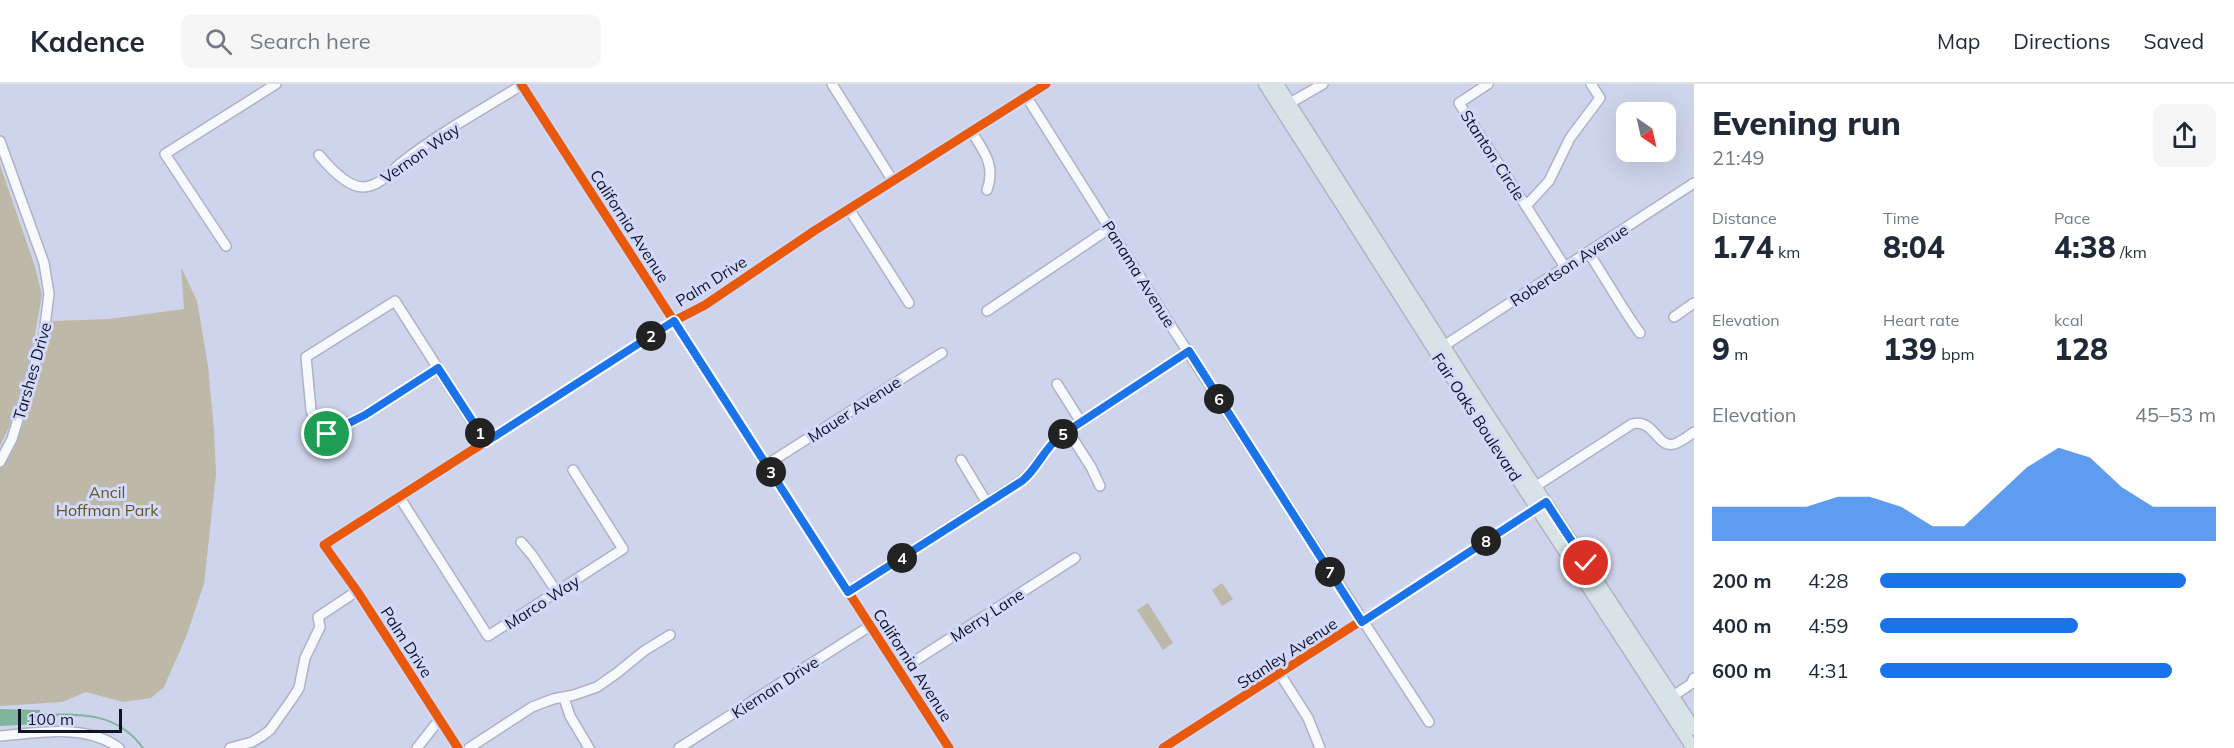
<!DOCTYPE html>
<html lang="en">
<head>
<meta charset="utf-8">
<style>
  :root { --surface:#fff; --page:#f6f6f7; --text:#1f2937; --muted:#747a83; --line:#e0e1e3; --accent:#1a73e8 }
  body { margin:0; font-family:Mulish,sans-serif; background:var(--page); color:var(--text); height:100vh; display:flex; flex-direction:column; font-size:22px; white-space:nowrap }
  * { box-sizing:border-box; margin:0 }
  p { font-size:20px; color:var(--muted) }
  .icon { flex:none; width:33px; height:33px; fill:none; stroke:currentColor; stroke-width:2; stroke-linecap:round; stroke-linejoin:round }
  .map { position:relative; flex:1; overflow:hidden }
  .side { display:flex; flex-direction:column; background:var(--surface); width:540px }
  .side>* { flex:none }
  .needle { width:39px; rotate:146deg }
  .controls { position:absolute; left:1616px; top:18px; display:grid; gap:12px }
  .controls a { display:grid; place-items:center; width:60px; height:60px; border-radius:12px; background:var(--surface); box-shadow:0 6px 24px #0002; font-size:30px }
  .scale { position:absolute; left:18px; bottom:15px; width:104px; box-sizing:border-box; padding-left:6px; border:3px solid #111427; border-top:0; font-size:16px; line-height:21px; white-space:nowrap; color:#111427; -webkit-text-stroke:4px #d2d9fa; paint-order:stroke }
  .pin { position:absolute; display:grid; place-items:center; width:51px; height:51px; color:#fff; margin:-26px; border:3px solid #fff; border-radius:50%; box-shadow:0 2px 6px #0007 }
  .km { position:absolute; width:30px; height:30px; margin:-15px; border-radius:50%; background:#222; color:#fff; font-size:16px; line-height:30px; text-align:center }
  .round { display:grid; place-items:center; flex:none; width:63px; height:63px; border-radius:12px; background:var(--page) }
  .head { display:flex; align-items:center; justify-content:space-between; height:102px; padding:0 18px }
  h1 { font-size:33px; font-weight:800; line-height:45px }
  .metrics { display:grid; grid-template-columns:repeat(3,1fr); gap:9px; height:102px; padding:6px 18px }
  .metrics div { display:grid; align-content:center }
  .metrics b { font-size:30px; font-weight:800 }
  .metrics small { font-size:16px; font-weight:400 }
  .metrics p { font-size:16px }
  .chart { height:168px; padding:12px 18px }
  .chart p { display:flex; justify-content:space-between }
  .chart svg { width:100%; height:108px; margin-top:6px; fill:var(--accent); opacity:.7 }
  ul { padding:0 18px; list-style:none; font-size:20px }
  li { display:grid; grid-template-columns:96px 72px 1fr; align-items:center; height:45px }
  li i { height:15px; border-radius:8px; background:var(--accent) }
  header { display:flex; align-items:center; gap:36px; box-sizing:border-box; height:84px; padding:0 30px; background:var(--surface); border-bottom:2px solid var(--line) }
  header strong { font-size:28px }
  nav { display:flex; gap:33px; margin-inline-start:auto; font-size:21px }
  .search { width:420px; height:54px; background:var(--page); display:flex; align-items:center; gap:15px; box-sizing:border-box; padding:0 21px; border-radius:12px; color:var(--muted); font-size:22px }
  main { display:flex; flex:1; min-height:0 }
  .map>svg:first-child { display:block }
  .green { fill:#bdb8a7 }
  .water { fill:#80b49b }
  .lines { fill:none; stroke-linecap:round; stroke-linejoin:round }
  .stream { stroke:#80b49b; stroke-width:2 }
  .minor-casing { stroke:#adb2c6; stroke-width:12 }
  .major-casing { stroke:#b1b4c0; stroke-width:15 }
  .minor { stroke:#f8f9fc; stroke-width:9 }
  .major { stroke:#d8e3e8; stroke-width:12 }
  .cycleway-casing { stroke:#d2d9fa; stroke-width:13 }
  .cycleway { stroke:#e8590c; stroke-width:9 }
  .route-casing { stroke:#fff; stroke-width:12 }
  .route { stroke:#1a73e8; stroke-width:8 }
  .labels { text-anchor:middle; stroke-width:6; stroke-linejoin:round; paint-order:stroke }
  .street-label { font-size:16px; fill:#111427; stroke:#d2d9fa }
  .park-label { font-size:16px; fill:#64561b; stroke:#d2d9fa }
</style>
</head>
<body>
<header>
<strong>Kadence</strong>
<div class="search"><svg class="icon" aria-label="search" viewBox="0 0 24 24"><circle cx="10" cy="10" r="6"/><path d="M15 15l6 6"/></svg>Search here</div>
<nav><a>Map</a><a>Directions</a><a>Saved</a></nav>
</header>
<main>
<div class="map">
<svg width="1694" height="664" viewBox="0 0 1694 664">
  <rect width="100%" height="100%" fill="#ced4eb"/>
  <g class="green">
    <path d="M0,81L34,180L42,211L31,272L9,343L0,362Z"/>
    <path d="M181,183L197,217L208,282L214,346L216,390L204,500L186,553L164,603L151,614L123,618L86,608L62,618L0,622V383L14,364L26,332L53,237L109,235L184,225Z"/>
    <path d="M1222,499L1233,515L1222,522L1212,506Z"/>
    <path d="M1148,519L1173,559L1163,566L1137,526Z"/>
  </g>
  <path class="water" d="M0,625L40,626V640L0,642Z"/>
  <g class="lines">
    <path class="stream" d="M37,631C79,630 116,627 143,664"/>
    <g class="minor-casing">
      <g id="minor">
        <path d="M521,0L949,664"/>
        <path d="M832,0L893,97"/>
        <path d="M1488,0L1459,19L1526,122L1549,97L1570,54L1600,14L1591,0"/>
        <path d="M1026,12L1173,245L1429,638"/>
        <path d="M1290,19L1323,0"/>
        <path d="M971,47C984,67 996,82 987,106"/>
        <path d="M0,57L44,179L49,210L44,250L12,355L0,378"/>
        <path d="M319,71C329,83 347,103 363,103C379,103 390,88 401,79C436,51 483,25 522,1"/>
        <path d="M1526,122L1565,183"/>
        <path d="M849,125L909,219"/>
        <path d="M226,162L165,70L276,0"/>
        <path d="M1588,168C1606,195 1621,223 1640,249"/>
        <path d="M987,227L1110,144"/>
        <path d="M1674,233L1694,219"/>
        <path d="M1439,265L1694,99"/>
        <path d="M438,284L365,331L320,353L311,326L306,273L395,217L485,358"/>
        <path d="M1057,300L1081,338"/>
        <path d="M1068,347L1091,383L1100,402"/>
        <path d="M961,376L987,419"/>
        <path d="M766,381L942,269"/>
        <path d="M1530,406L1632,340C1656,334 1657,368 1677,359C1683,356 1689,352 1694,348"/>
        <path d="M400,414L488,552L623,465L573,386"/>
        <path d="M521,458L532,471L557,508"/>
        <path d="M848,508L1021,397C1037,385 1044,365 1060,352L1189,267"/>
        <path d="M899,587L1075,474"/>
        <path d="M1280,590L1308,634L1320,664"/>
        <path d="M1673,612L1691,600L1694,594"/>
        <path d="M564,614L570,632L589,664"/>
        <path d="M0,652C39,649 86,639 119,664"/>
        <path d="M230,664L252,658L262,652L270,646L292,615L299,604L305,574L320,543L318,533L357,507"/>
        <path d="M417,664L439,636"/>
        <path d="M458,664L357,507L324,461L674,237L705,221L814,147L1046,0"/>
        <path d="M469,664L532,623L553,615L574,611L597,603L617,589L644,567L670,551"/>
        <path d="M679,664L870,542"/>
        <path d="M1163,664L1542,421"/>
      </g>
    </g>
    <g class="major-casing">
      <g id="major">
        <path d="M1265,0L1471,323L1693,664"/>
        <path d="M1277,0L1471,305L1694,645"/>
      </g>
    </g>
    <use href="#minor" class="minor"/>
    <use href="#major" class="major"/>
    <g class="cycleway-casing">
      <g id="cycleway">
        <path d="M521,0L949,664"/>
        <path d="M458,664L357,507L324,461L674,237L705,221L814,147L1046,0"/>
        <path d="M1163,664L1546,418"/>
      </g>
    </g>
    <use href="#cycleway" class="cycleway"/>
  </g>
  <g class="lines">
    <g class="route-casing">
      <path id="route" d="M327,350L365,331L438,284L486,358L674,237L848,508L1022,397C1037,385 1044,365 1060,352L1189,267L1362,538L1546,418L1586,479"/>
    </g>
    <use href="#route" class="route"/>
  </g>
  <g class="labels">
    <g class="street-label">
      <text transform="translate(420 69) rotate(-35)" y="6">Vernon Way</text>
      <text transform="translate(1493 71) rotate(57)" y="6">Stanton Circle</text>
      <text transform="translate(630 142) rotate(57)" y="6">California Avenue</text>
      <text transform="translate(1569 181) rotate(-33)" y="6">Robertson Avenue</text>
      <text transform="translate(1139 190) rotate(58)" y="6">Panama Avenue</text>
      <text transform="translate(711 197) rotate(-32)" y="6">Palm Drive</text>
      <text transform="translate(32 287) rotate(-74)" y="6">Tarshes Drive</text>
      <text transform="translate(854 325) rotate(-33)" y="6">Mauer Avenue</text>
      <text transform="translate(1477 333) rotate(57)" y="6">Fair Oaks Boulevard</text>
      <text transform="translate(542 518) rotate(-33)" y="6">Marco Way</text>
      <text transform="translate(987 531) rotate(-33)" y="6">Merry Lane</text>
      <text transform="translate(407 558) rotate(57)" y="6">Palm Drive</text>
      <text transform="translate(1287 569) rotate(-33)" y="6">Stanley Avenue</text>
      <text transform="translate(913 581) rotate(57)" y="6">California Avenue</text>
      <text transform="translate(775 603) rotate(-33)" y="6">Kiernan Drive</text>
    </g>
    <g class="park-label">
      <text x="107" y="414">Ancil<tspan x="107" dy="18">Hoffman Park</tspan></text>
    </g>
  </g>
</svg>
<div class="controls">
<a><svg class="needle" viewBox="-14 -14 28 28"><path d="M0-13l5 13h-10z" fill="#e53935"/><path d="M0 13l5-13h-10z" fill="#747a83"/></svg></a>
</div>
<div class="scale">100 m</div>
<div class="pin" style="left:327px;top:350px;background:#1e9e55"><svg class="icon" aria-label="arrive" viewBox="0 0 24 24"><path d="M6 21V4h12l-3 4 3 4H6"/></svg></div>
<div class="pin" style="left:1586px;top:479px;background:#d93025"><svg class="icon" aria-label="check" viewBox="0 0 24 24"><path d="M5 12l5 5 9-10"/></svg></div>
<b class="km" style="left:480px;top:349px">1</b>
<b class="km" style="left:651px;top:252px">2</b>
<b class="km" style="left:771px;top:388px">3</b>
<b class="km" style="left:902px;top:474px">4</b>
<b class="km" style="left:1063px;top:350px">5</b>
<b class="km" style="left:1219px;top:315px">6</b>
<b class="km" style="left:1330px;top:488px">7</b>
<b class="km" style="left:1486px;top:457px">8</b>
</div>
<section class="side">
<div class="head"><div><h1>Evening run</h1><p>21:49</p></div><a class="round"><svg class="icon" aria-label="share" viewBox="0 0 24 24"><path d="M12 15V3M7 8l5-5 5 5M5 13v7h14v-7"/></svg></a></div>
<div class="metrics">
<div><p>Distance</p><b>1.74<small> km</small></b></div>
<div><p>Time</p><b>8:04</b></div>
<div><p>Pace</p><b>4:38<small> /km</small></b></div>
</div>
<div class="metrics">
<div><p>Elevation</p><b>9<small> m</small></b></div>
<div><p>Heart rate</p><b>139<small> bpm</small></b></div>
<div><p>kcal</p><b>128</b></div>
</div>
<div class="chart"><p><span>Elevation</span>45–53 m</p>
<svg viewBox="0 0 160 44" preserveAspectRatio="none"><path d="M0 44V30L10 30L20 30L30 30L40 26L50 26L60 30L70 38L80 38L90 26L100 14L110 6L120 10L130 22L140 30L150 30L160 30V44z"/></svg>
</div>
<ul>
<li><b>200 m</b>4:28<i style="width:91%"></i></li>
<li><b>400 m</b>4:59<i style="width:59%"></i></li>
<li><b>600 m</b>4:31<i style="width:87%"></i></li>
</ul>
</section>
</main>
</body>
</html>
